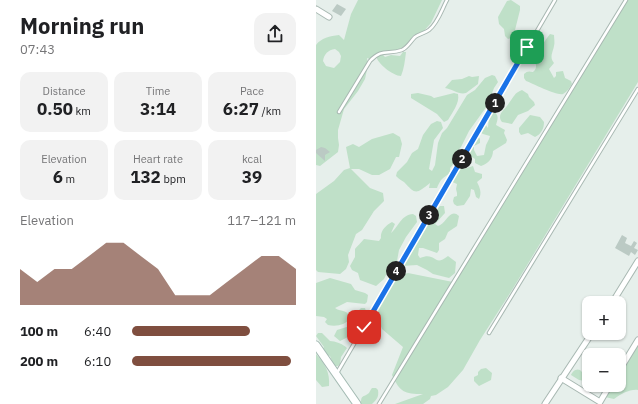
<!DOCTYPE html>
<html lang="en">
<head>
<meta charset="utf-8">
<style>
  :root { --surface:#fff; --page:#f2f2f2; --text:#202124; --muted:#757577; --accent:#7f4e3f }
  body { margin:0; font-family:"IBM Plex Sans",sans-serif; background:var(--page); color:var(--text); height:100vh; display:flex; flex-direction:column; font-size:15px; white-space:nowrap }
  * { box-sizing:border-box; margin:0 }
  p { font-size:13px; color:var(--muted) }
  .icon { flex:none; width:22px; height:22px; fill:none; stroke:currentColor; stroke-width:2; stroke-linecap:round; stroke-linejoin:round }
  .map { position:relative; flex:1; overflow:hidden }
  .details { display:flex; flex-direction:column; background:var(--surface); width:316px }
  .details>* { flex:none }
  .controls { position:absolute; left:266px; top:296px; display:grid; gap:8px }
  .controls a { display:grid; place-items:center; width:44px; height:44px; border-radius:8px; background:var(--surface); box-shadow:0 1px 3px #0004; font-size:20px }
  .pin { position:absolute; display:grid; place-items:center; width:34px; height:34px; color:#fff; margin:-17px; border-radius:8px; box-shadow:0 2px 6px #0006 }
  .km { position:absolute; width:20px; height:20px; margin:-10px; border-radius:50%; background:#222; color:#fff; font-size:11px; line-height:20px; text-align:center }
  .round { display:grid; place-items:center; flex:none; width:42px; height:42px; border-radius:12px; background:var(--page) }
  .head { display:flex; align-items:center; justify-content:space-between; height:68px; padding:0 20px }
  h1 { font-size:22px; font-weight:700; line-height:30px }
  .stats { display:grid; grid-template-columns:repeat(3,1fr); gap:6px; height:68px; padding:4px 20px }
  .stats div { display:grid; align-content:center; border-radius:10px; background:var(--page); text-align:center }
  .stats b { font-size:17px; font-weight:700 }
  .stats small { font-size:11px; font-weight:400 }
  .stats p { font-size:11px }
  .chart { height:112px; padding:8px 20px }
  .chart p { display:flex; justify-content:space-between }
  .chart svg { width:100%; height:72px; margin-top:4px; fill:var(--accent); opacity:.7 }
  ul { padding:0 20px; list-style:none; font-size:13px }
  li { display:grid; grid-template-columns:64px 48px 1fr; align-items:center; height:30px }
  li i { height:10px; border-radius:5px; background:var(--accent) }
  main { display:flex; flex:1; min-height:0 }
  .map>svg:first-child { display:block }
  .green { fill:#bfe0c8; fill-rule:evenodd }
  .building { fill:#bbcac4 }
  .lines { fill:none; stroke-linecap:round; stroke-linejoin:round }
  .lane-casing { stroke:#a8b8b2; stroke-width:4.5 }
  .street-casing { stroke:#a8b8b2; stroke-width:7 }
  .secondary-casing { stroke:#a4bbb3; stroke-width:9 }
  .lane { stroke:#fff; stroke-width:2.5 }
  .street { stroke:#fff; stroke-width:5 }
  .secondary { stroke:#fff; stroke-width:7 }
  .route-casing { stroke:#fff; stroke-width:8 }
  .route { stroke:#1a73e8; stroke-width:5 }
</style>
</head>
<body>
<main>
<section class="details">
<div class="head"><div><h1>Morning run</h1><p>07:43</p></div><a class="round"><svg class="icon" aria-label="share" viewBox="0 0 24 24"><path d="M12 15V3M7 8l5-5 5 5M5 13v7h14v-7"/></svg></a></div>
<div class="stats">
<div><p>Distance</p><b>0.50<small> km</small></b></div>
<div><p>Time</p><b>3:14</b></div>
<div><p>Pace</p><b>6:27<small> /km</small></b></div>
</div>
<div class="stats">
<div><p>Elevation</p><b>6<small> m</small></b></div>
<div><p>Heart rate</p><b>132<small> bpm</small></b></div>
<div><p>kcal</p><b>39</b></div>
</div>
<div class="chart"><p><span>Elevation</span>117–121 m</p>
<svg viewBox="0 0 160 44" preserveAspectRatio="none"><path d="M0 44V22L10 30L20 22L30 22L40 14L50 6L60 6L70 14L80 22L90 38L100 38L110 38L120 30L130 22L140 14L150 14L160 22V44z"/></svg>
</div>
<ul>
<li><b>100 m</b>6:40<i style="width:72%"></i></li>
<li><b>200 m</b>6:10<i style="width:97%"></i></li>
</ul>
</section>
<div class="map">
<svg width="322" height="404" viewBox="0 0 322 404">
  <rect width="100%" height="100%" fill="#e6efeb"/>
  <g class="green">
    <path d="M42,0H126L115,23L107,32L98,35L90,45L80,51L72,52L67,55L69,57L75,55L84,56L87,52H90C89,60 88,69 85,76C77,76 61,63 60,56L56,60L51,58L52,65L49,79L42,91L28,109L22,130V138L23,145L22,152L4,166L0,165V45C5,38 14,36 23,35L28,40L35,14ZM19,49L23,52L25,56L24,62L18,68L10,66L7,61C8,54 12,50 19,49Z"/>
    <path d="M195,0L204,6V10L198,34H196L195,38L192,39L189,36L188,29L183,24L182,17L191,1Z"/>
    <path d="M310,0H322V82L196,290L164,340L147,370L132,387L120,395L115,396L114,399L107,404H79L107,394C88,394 84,392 76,375L87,347L66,329L61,316L67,287L78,277L92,273L137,282L253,96Z"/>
    <path d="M234,34L238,35C238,38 239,43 238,46C237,52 233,57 238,63L233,69L238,78L240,76V72L247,71L249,78L255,81L256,84C254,87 251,92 247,94C241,96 218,84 210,81L208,78V74C211,71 213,71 217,72C223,67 218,63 220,57C224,49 228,41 234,34Z"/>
    <path d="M176,75L179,76L182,82L178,88L171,106L153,131L145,147L138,155L139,162L134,168C135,175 131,174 126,179C124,181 122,185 121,188H113L114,183C100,194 100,195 88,182C85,180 83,179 80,176L81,172L91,162L96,153L102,149L107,135L115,124L121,121L125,122L127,128L118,140L113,169L116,171L119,165L122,143L126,133L131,128L151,95L159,90L169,78Z"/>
    <path d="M153,76L156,77L163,76L162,84L150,93C143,95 136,89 129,88L136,80L146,79Z"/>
    <path d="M206,90L212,94L213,97L218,102L219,105L212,111L202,115L196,124L186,122C180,114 189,110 193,103C198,97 198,93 206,90Z"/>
    <path d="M102,93L115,96L118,98L138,93L142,94C144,103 136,113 132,120L128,122L121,114L95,98V94Z"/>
    <path d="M174,112H178C183,115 182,119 180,125L189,130L188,133L191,140L190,143L177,151C177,158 172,164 165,166L159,163V159L156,157L149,158L146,156L151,150L158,138L162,136L164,139V143L158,146V150L161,156L168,155L170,145L173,139L174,136L167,134L163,132V128L169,124L172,128L173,115Z"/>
    <path d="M214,115L224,117L228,122C228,129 225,134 219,137L212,133L205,135L203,132V128Z"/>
    <path d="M77,133L84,137L86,144L83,157H80L74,169L63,175H56L43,169H35L54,188L67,193L68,201L58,211L46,230L40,234L32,255L33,262L30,269L24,274L2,272L0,270V194L18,181L28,170L34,168L30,147L37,144L43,147L56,139Z"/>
    <path d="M150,163L148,169L157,166L159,172L166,174V178L161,182C164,188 166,193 163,199L160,197L158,190L155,189L154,196L148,205L141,206L138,204L137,201L138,197L141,196V193L140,189L141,184L134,181L132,179C135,172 143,165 150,163Z"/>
    <path d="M124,206H128L129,213L119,224L122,226C130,224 134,207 143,216L141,226L132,232L129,239L123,243V250L121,253L107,248H103L102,255L104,258C121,251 117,268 132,256L140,262L139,273L133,278L117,274L111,270L101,265L86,266V262L98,249L100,242L105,237L104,233L110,221Z"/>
    <path d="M97,214L100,216L101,222L90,237L83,250L81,261L73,269L68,279L60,286L44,280L42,273L36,270L34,266L39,257V249C41,246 45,243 48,239L63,241L65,238C64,231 70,225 76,222L79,224L75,233C83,226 85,215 97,214Z"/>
    <path d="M14,278L35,284L39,290L49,293L52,295L51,302L49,304L31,302L19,308C24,312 31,309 34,317C31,325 20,327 12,325L9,322L11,319L8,317L0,316V283Z"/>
    <path d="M45,308H49L50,311L49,315L34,336L24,341L18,336L21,330L34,326L40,313Z"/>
    <path d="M2,333H6L14,341C19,341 27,344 31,348L25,357L24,364L22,366H18L14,356L11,355L6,350L8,347L0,336Z"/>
    <path d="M322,341V390C314,389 305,394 298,399L289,397L294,385H303V371Z"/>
    <path d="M0,354C9,364 14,372 13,386L6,387L0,380Z"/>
    <path d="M273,364V384L269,381L263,380L255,375C256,372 260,368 264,370L267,373L270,371Z"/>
    <path d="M170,368L176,373L175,380L163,386L158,381V377L162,375V372L165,369Z"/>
    <path d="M56,388H60L62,390C63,397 61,399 56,404H45C45,394 47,398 53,393C54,391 55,389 56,388Z"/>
  </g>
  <g class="building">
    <path d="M21,4L30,9L25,16L16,11Z"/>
    <path d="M5,147L9,148L14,152L9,155V161L0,153V150Z"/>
    <path d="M306,235L311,238L309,243L315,246L318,241L321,243L318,248L322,250L319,255L315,252L313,256L299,248Z"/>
  </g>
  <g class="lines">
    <g class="lane-casing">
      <g id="lane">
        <path d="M23,112L54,61C66,48 72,55 86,50C92,47 94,42 99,37C103,34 109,33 113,30C122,23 126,9 131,0"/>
        <path d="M173,333L322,89"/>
        <path d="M21,373L239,0"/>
        <path d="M63,404L310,0"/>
      </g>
    </g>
    <g class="street-casing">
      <g id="street">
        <path d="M0,9L13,17"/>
        <path d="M296,303L322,261"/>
        <path d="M303,371L322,340"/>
        <path d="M245,378L284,402L294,385"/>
        <path d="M229,404L276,333"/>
      </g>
    </g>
    <g class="secondary-casing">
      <path id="secondary" d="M0,345L41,404"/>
    </g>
    <use href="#lane" class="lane"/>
    <use href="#street" class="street"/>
    <use href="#secondary" class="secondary"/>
  </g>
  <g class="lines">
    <g class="route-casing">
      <path id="route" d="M48,327L211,47"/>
    </g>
    <use href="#route" class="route"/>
  </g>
</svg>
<div class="controls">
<a>+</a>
<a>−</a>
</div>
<div class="pin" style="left:211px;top:47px;background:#1e9e55"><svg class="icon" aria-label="arrive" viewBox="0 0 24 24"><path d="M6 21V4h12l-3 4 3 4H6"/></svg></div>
<div class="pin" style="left:48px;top:327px;background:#d93025"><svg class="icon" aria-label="check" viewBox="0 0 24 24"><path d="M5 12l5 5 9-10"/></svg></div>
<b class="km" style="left:179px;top:103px">1</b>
<b class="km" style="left:146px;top:159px">2</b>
<b class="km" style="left:113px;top:215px">3</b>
<b class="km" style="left:80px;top:271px">4</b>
</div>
</main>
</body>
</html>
